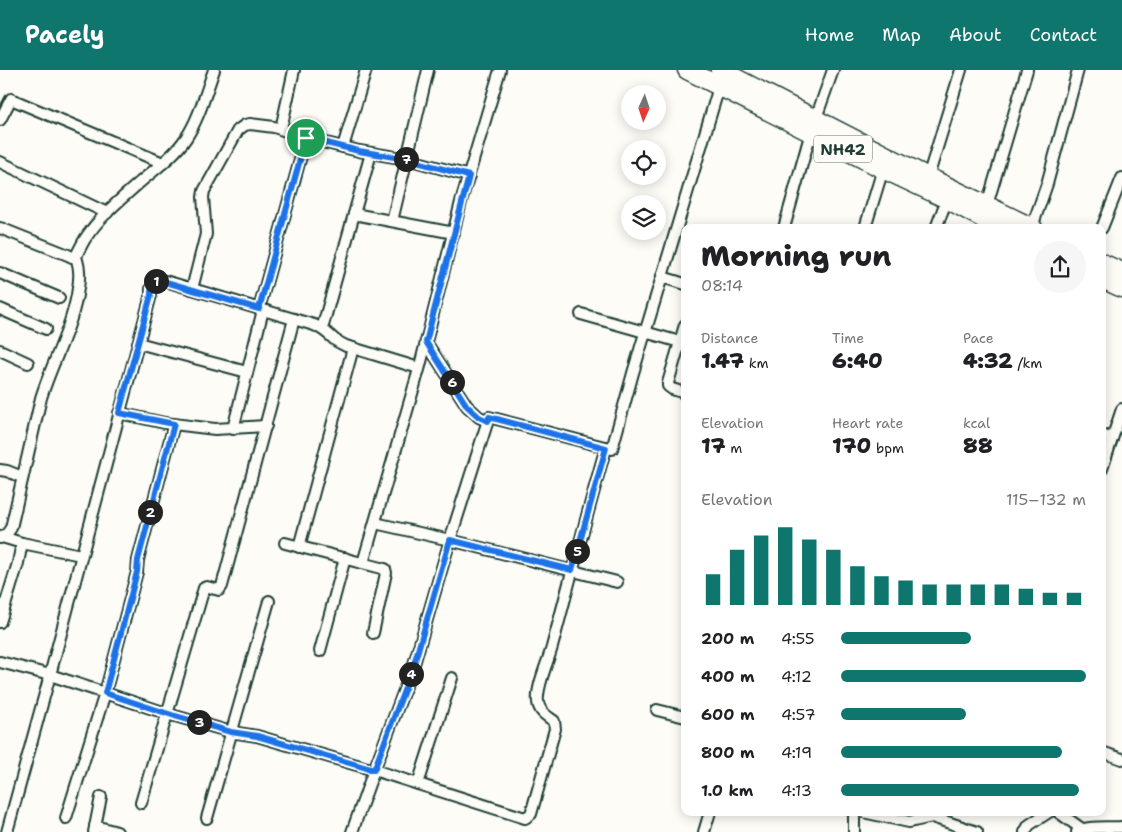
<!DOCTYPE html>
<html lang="en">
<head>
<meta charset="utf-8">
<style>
  :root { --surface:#fff; --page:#f6f6f6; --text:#202124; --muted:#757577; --accent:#0f766e }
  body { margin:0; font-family:"Shantell Sans",sans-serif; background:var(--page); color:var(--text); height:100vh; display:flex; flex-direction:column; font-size:19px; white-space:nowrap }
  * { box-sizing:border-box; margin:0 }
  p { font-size:16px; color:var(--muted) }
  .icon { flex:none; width:28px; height:28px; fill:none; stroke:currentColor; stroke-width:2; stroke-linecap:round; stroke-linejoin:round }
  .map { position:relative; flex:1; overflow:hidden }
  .details { position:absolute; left:681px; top:154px; width:425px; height:592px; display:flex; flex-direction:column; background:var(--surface); border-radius:10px; box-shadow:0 2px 12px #0003 }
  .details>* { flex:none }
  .needle { width:32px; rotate:183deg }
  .controls { position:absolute; left:621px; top:15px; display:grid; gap:10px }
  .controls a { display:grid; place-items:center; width:45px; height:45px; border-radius:50%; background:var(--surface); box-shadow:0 2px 12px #0003; font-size:25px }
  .pin { position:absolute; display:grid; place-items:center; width:42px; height:42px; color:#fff; margin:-21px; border:2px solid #fff; border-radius:50%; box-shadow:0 1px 5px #0007 }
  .km { position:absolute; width:25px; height:25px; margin:-12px; border-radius:50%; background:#222; color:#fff; font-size:14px; line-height:25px; text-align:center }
  .round { display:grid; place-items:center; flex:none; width:52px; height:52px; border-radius:26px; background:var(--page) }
  .overview { display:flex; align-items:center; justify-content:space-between; height:85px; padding:0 20px }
  h1 { font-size:28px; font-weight:800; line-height:38px }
  .figures { display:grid; grid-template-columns:repeat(3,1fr); gap:8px; height:85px; padding:5px 20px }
  .figures div { display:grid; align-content:center }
  .figures b { font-size:21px; font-weight:800 }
  .figures small { font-size:14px; font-weight:400 }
  .figures p { font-size:14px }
  .chart { height:140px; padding:10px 20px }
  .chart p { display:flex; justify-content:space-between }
  .chart svg { width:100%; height:90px; margin-top:5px; stroke:var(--accent); stroke-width:6 }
  ul { padding:0 20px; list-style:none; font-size:16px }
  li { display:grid; grid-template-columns:80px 60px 1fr; align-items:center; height:38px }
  li i { height:12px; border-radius:6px; background:var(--accent) }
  header { display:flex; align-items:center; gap:30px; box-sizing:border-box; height:70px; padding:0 25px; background:var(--accent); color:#fff }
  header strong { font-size:24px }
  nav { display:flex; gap:28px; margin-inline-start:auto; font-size:18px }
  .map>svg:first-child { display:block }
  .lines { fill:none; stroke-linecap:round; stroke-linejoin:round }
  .minor-casing { stroke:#1f3d34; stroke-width:14 }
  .trunk-casing { stroke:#1f3d34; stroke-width:21 }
  .minor { stroke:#fdfcf7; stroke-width:10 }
  .trunk { stroke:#fdfcf7; stroke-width:18 }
  .route-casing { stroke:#fff; stroke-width:10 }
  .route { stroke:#1a73e8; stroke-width:6 }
  .labels { text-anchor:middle; stroke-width:5; stroke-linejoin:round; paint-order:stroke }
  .shield { fill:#fdfcf7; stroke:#62766e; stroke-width:1 }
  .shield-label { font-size:16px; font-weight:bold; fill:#1f3d34 }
</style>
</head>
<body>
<header>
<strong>Pacely</strong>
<nav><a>Home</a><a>Map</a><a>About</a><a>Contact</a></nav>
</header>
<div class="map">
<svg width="1122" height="762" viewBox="0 0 1122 762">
  <rect width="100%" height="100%" fill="#fdfcf7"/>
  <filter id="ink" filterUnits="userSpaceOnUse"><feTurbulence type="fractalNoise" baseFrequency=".02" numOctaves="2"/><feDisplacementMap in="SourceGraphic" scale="10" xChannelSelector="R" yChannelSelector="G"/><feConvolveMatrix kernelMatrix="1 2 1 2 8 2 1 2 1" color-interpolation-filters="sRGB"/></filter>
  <g filter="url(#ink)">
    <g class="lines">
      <g class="minor-casing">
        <g id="minor">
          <path d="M0,50L11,29L163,93"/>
          <path d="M281,59L294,0"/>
          <path d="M343,77L366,0"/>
          <path d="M0,92L107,143"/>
          <path d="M928,107L961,0"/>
          <path d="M987,135L1027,0"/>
          <path d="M354,144L454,163"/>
          <path d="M392,151L428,0"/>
          <path d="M1032,157L1047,114L1078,0"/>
          <path d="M0,158L68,185L72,187L76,186C79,180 82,174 85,169C99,147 120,130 139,113C155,99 174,86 186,68C199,49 206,22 214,0"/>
          <path d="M784,158L811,62L833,0"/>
          <path d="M865,158L883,99"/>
          <path d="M936,158L947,129"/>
          <path d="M1102,158L1122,108"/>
          <path d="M0,203L59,228"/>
          <path d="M662,207L685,214"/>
          <path d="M192,219L206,164L203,127L204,121L238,60L245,55L250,54L274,57L306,68L359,81L407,89L469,106"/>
          <path d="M0,239L46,259"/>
          <path d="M259,239L306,68"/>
          <path d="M581,244L680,272"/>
          <path d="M685,255L668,313V316L672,319L685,323"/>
          <path d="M322,259L371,83"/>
          <path d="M426,272L467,336L479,347L488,351"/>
          <path d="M138,273L247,302"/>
          <path d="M0,280L28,293"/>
          <path d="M419,298L346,276C342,274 338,272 335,270C328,264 323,258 314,255L165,211L156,210L151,219V225L50,605L175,646L231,662L257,666L374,700L525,748L531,744L555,659L554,651C547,646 539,642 538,632C536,617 548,592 552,577C570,510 587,444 606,377"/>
          <path d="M119,343L165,353L215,359L266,356"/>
          <path d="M233,359L263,240"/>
          <path d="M1102,365L1112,369"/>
          <path d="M1102,399L1122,339"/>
          <path d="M0,400L7,401L22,407"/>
          <path d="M375,453L450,470L617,512"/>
          <path d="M2,467L22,473L81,485"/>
          <path d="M0,468L6,465L11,458L41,328C52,292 70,262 77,225C78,217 80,209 79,201C79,196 77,191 76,186"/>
          <path d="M285,473L385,499L386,503L373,563"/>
          <path d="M299,477L353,278"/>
          <path d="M363,493L420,296L462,128L500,0"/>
          <path d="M0,552L18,493L22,473"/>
          <path d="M320,581L345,488"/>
          <path d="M0,592L50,605L7,762"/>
          <path d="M657,640L685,647"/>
          <path d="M1102,682L1122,689"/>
          <path d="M418,714L452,608"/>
          <path d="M141,733L204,518L207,517L219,520L222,516L294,249"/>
          <path d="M854,742V762"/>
          <path d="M863,742L909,752L932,747L977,762"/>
          <path d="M1058,742L1082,759"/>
          <path d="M66,748L105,623L137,502L138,490L174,354"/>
          <path d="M207,748L269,531"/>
          <path d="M95,756L117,762"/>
          <path d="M94,762L101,727"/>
          <path d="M352,762L374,700L414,594L450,470L489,347L612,379L633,303L719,17"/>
          <path d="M704,762L710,742"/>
          <path d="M1025,762L1029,755L1049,742"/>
          <path d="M1077,762C1088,755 1109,758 1122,757"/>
        </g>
      </g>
      <g class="trunk-casing">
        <g id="trunk">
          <path d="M687,0L883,99L947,129L1000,158"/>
          <path d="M720,0L928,107L1033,158"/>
          <path d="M1102,193L1122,202"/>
          <path d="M1102,209L1122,218"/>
        </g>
      </g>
      <use href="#minor" class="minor"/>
      <use href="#trunk" class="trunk"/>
    </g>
  </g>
  <g class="lines" filter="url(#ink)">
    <g class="route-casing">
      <path id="route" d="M306,68L359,81L406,89L469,106L426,272L467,336L479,347L488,351L489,347L606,378L572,500L450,470L414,594L374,700L257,666L231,662L175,646L105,623L137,502L138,490L174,354L119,343L151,225C151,219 151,211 159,210L259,239Z"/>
    </g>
    <use href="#route" class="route"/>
  </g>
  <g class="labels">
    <rect class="shield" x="814" y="65.5" width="58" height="27" rx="4"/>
    <g class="shield-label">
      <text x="843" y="85">NH42</text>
    </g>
  </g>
</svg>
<div class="controls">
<a><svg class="needle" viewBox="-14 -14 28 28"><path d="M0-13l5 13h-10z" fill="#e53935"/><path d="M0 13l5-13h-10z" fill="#757577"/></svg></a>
<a><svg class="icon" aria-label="locate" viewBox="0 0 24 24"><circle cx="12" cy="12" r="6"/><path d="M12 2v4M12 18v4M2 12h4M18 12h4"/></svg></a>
<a><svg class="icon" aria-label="layers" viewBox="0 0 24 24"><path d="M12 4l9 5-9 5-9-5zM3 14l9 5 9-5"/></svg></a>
</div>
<div class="pin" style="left:306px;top:68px;background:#1e9e55"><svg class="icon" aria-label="arrive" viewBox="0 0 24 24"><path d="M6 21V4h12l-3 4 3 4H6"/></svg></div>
<b class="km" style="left:156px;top:211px">1</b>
<b class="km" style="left:150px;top:442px">2</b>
<b class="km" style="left:199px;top:652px">3</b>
<b class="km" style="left:411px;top:604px">4</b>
<b class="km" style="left:577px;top:481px">5</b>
<b class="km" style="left:452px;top:312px">6</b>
<b class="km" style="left:406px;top:89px">7</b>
<section class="details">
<div class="overview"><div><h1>Morning run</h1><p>08:14</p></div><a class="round"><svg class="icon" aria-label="share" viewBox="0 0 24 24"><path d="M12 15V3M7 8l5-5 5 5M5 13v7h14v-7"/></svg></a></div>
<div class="figures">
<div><p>Distance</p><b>1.47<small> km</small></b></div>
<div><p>Time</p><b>6:40</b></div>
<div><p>Pace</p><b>4:32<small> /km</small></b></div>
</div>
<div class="figures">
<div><p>Elevation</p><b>17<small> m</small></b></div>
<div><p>Heart rate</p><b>170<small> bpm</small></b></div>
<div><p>kcal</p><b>88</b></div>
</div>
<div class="chart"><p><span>Elevation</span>115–132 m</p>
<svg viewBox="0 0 160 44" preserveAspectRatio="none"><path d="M5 44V29M15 44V17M25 44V10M35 44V6M45 44V12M55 44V17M65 44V25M75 44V30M85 44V32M95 44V34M105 44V34M115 44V34M125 44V34M135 44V36M145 44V38M155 44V38"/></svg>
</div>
<ul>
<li><b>200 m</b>4:55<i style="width:53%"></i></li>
<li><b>400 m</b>4:12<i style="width:100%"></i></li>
<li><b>600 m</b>4:57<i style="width:51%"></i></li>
<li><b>800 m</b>4:19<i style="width:90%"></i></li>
<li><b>1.0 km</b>4:13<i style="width:97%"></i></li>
</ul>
</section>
</div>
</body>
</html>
